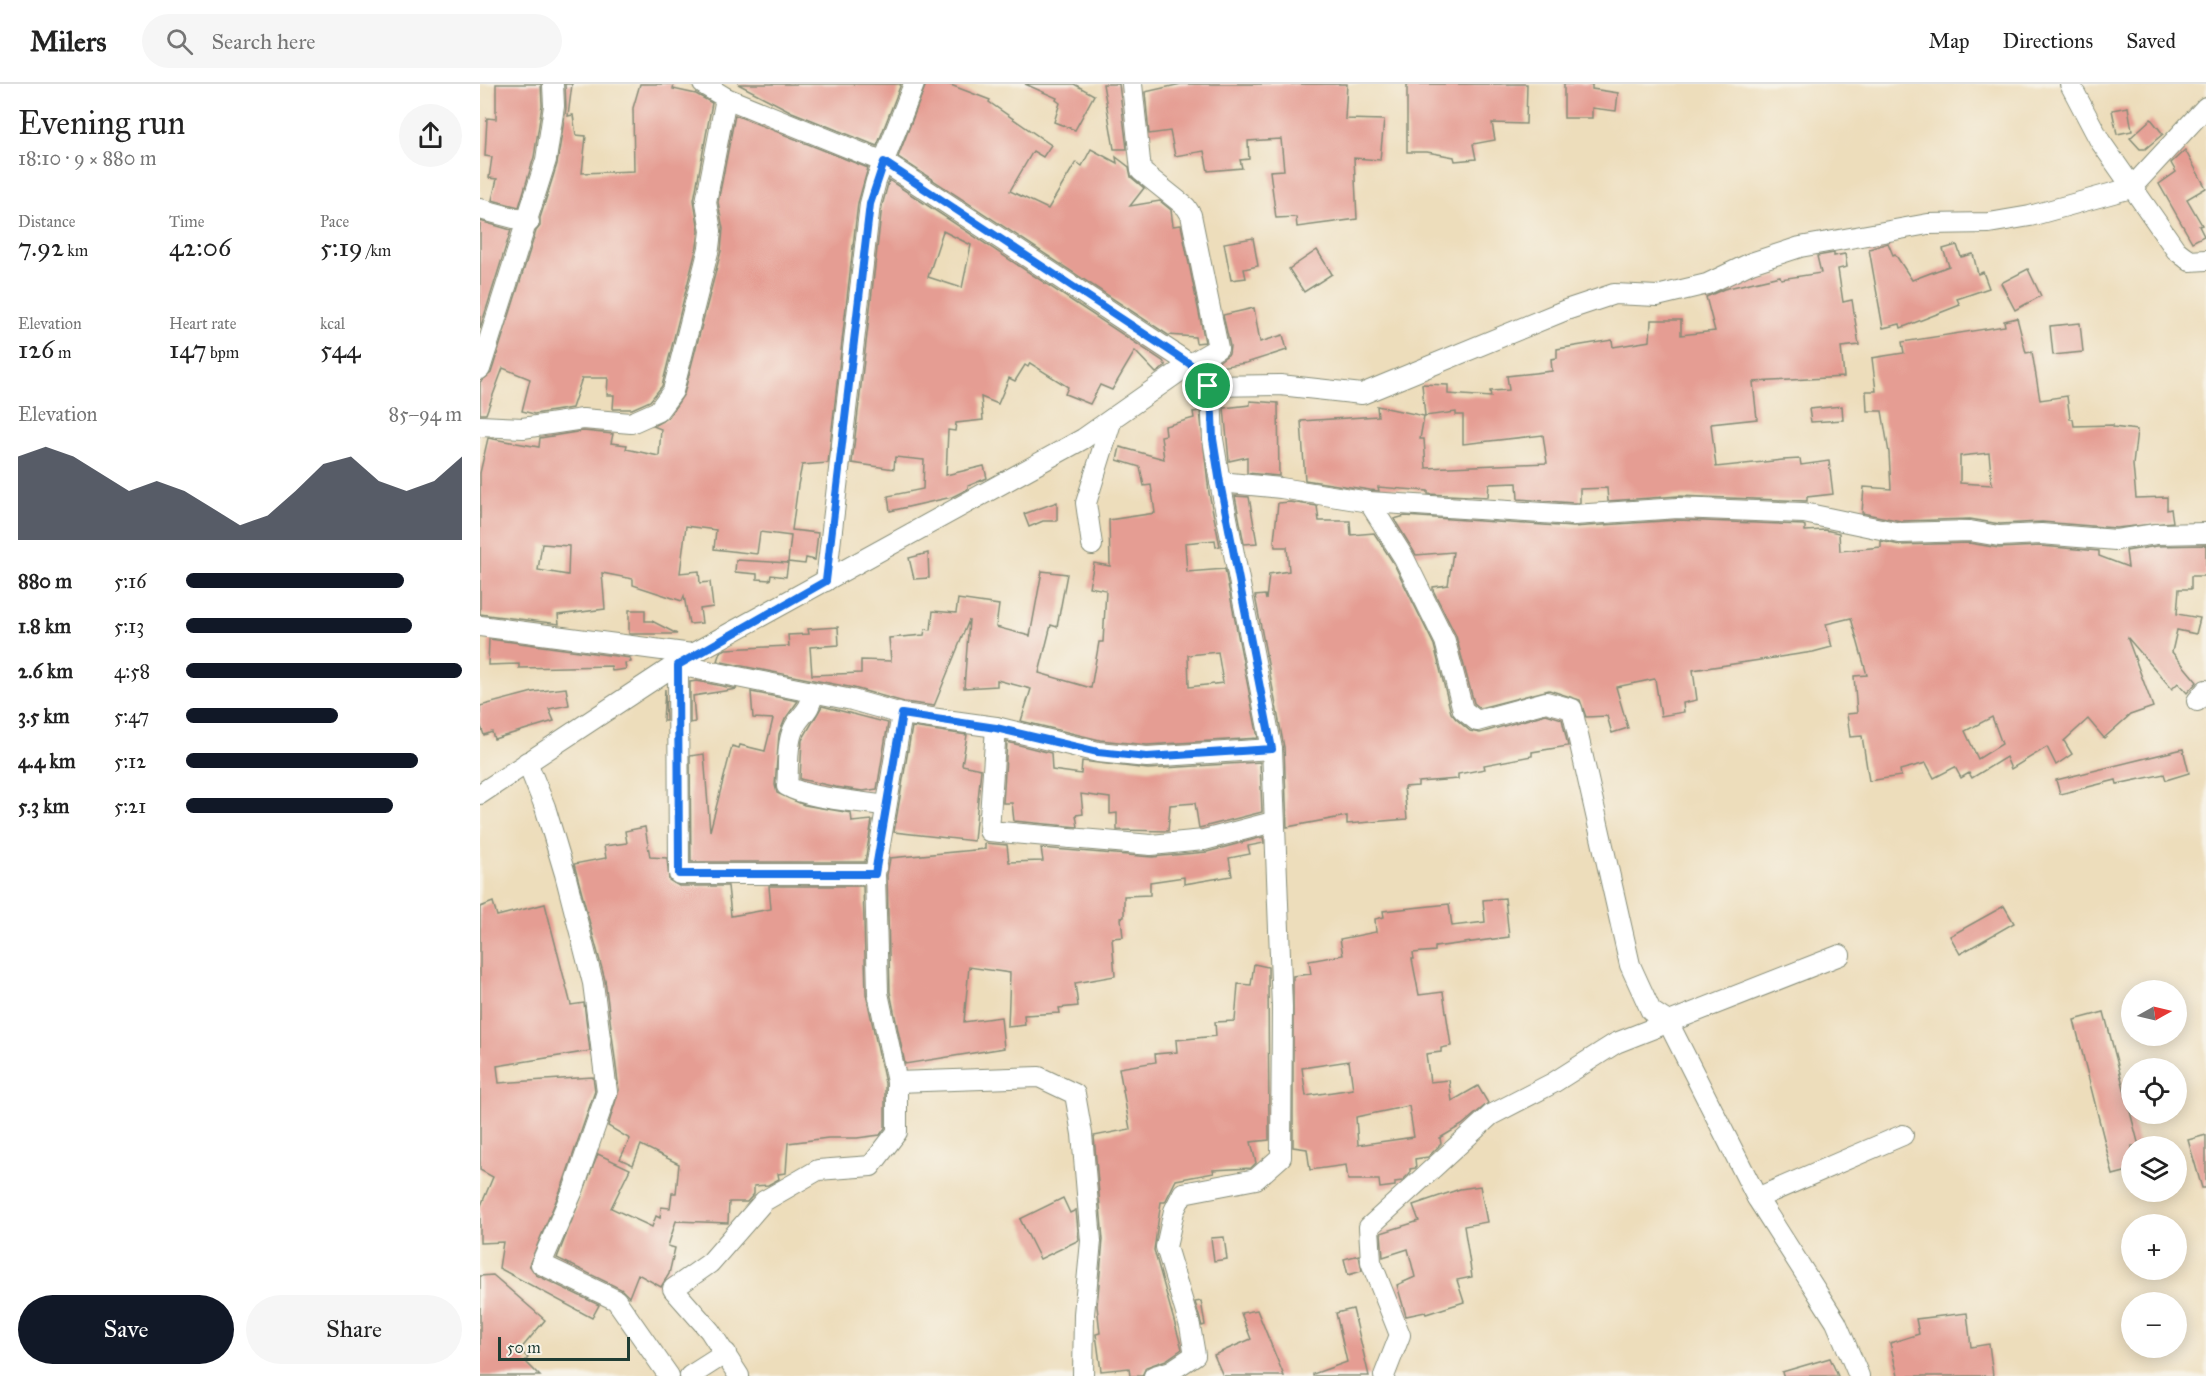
<!DOCTYPE html>
<html lang="en">
<head>
<meta charset="utf-8">
<style>
  :root { --surface:#fff; --page:#f6f6f6; --text:#222; --muted:#767676; --line:#e0e0e0; --accent:#111827 }
  body { margin:0; font-family:"IM FELL Great Primer",serif; background:var(--page); color:var(--text); height:100vh; display:flex; flex-direction:column; font-size:22px; white-space:nowrap }
  * { box-sizing:border-box; margin:0 }
  p { font-size:20px; color:var(--muted) }
  .icon { flex:none; width:33px; height:33px; fill:none; stroke:currentColor; stroke-width:2; stroke-linecap:round; stroke-linejoin:round }
  .map { position:relative; flex:1; overflow:hidden }
  .details { display:flex; flex-direction:column; background:var(--surface); width:480px }
  .details>* { flex:none }
  .needle { width:39px; rotate:82deg }
  .buttons { position:absolute; left:1641px; top:896px; display:grid; gap:12px }
  .buttons a { display:grid; place-items:center; width:66px; height:66px; border-radius:50%; background:var(--surface); box-shadow:0 3px 15px #0003; font-size:30px }
  .scale { position:absolute; left:18px; bottom:15px; width:132px; box-sizing:border-box; padding-left:6px; border:3px solid #1f3d34; border-top:0; font-size:16px; line-height:21px; white-space:nowrap; color:#1f3d34; -webkit-text-stroke:4px #f7f3e8; paint-order:stroke }
  .pin { position:absolute; display:grid; place-items:center; width:51px; height:51px; color:#fff; margin:-26px; border:3px solid #fff; border-radius:50%; box-shadow:0 2px 6px #0007 }
  .round { display:grid; place-items:center; flex:none; width:63px; height:63px; border-radius:32px; background:var(--page) }
  .head { display:flex; align-items:center; justify-content:space-between; height:102px; padding:0 18px }
  h1 { font-size:33px; font-weight:600; line-height:45px }
  .stats { display:grid; grid-template-columns:repeat(3,1fr); gap:9px; height:102px; padding:6px 18px }
  .stats div { display:grid; align-content:center }
  .stats b { font-size:26px; font-weight:600 }
  .stats small { font-size:16px; font-weight:400 }
  .stats p { font-size:16px }
  .chart { height:168px; padding:12px 18px }
  .chart p { display:flex; justify-content:space-between }
  .chart svg { width:100%; height:108px; margin-top:6px; fill:var(--accent); opacity:.7 }
  .button { display:flex; gap:12px; margin-top:auto; padding:12px 18px }
  .button a { flex:1; height:69px; border-radius:36px; background:var(--accent); color:#fff; font-size:24px; font-weight:600; line-height:69px; text-align:center }
  .button a+a { background:var(--page); color:var(--text) }
  ul { padding:0 18px; list-style:none; font-size:20px }
  li { display:grid; grid-template-columns:96px 72px 1fr; align-items:center; height:45px }
  li i { height:15px; border-radius:8px; background:var(--accent) }
  header { display:flex; align-items:center; gap:36px; box-sizing:border-box; height:84px; padding:0 30px; background:var(--surface); border-bottom:2px solid var(--line) }
  header strong { font-size:28px }
  nav { display:flex; gap:33px; margin-inline-start:auto; font-size:21px }
  .search { width:420px; height:54px; background:var(--page); display:flex; align-items:center; gap:15px; box-sizing:border-box; padding:0 21px; border-radius:33px; color:var(--muted); font-size:22px }
  main { display:flex; flex:1; min-height:0 }
  .map>svg:first-child { display:block }
  .building { fill:#e59d93; fill-rule:evenodd }
  .lines { fill:none; stroke-linecap:round; stroke-linejoin:round }
  .minor-casing { stroke:#868d78; stroke-width:22 }
  .minor { stroke:#fff; stroke-width:20 }
  .route-casing { stroke:#fff; stroke-width:12 }
  .route { stroke:#1a73e8; stroke-width:8 }
</style>
</head>
<body>
<header>
<strong>Milers</strong>
<div class="search"><svg class="icon" aria-label="search" viewBox="0 0 24 24"><circle cx="10" cy="10" r="6"/><path d="M15 15l6 6"/></svg>Search here</div>
<nav><a>Map</a><a>Directions</a><a>Saved</a></nav>
</header>
<main>
<section class="details">
<div class="head"><div><h1>Evening run</h1><p>18:10 · 9 × 880 m</p></div><a class="round"><svg class="icon" aria-label="share" viewBox="0 0 24 24"><path d="M12 15V3M7 8l5-5 5 5M5 13v7h14v-7"/></svg></a></div>
<div class="stats">
<div><p>Distance</p><b>7.92<small> km</small></b></div>
<div><p>Time</p><b>42:06</b></div>
<div><p>Pace</p><b>5:19<small> /km</small></b></div>
</div>
<div class="stats">
<div><p>Elevation</p><b>126<small> m</small></b></div>
<div><p>Heart rate</p><b>147<small> bpm</small></b></div>
<div><p>kcal</p><b>544</b></div>
</div>
<div class="chart"><p><span>Elevation</span>85–94 m</p>
<svg viewBox="0 0 160 44" preserveAspectRatio="none"><path d="M0 44V10L10 6L20 10L30 17L40 24L50 20L60 24L70 31L80 38L90 34L100 24L110 13L120 10L130 20L140 24L150 20L160 10V44z"/></svg>
</div>
<ul>
<li><b>880 m</b>5:16<i style="width:79%"></i></li>
<li><b>1.8 km</b>5:13<i style="width:82%"></i></li>
<li><b>2.6 km</b>4:58<i style="width:100%"></i></li>
<li><b>3.5 km</b>5:47<i style="width:55%"></i></li>
<li><b>4.4 km</b>5:12<i style="width:84%"></i></li>
<li><b>5.3 km</b>5:21<i style="width:75%"></i></li>
</ul>
<div class="button"><a>Save</a><a>Share</a></div>
</section>
<div class="map">
<svg width="1726" height="1292" viewBox="0 0 1726 1292">
  <rect width="100%" height="100%" fill="#f7f3e8"/>
  <filter id="ink" filterUnits="userSpaceOnUse"><feTurbulence type="fractalNoise" baseFrequency=".0167" numOctaves="2"/><feDisplacementMap in="SourceGraphic" scale="12" xChannelSelector="R" yChannelSelector="G"/><feConvolveMatrix kernelMatrix="1 2 1 2 8 2 1 2 1" color-interpolation-filters="sRGB"/></filter>
  <filter id="wash" filterUnits="userSpaceOnUse"><feTurbulence type="fractalNoise" baseFrequency=".008" numOctaves="4" result="noise"/><feDisplacementMap in="SourceGraphic" scale="24" xChannelSelector="R" yChannelSelector="G"/><feGaussianBlur stdDeviation="1.35" result="paint"/><feColorMatrix in="noise" values="0 0 0 0 0 0 0 0 0 0 0 0 0 0 0 0 0 1.4 0 .05"/><feComposite in="paint" operator="in"/></filter>
  <g filter="url(#wash)">
    <rect width="100%" height="100%" fill="#edddbb"/>
    <g id="blocks">
      <g class="building">
        <path d="M16,0H61L62,21L54,73L39,123L12,116L17,95L9,94L12,73L5,72L7,34L16,35Z"/>
        <path d="M85,0H92L88,32L93,31L96,51L106,52L102,89L154,87L153,24L160,0H194L193,5L216,10L232,19L214,116L219,147L217,162L182,302L170,317L152,325H133L134,311H127L128,294H102L92,324L54,330L42,327L50,295L23,284L6,330H0V298L11,289L56,147L60,142V134L77,80L86,24Z"/>
        <path d="M258,0H421L397,62L312,28Z"/>
        <path d="M446,0H468L510,16L509,18L571,61L563,73L553,67L530,107L568,125L596,78L602,82L611,65L637,79L636,73L649,83L651,93L664,104L650,122L680,117L691,126L693,142L701,141L725,258L716,259L715,253L688,251L418,73Z"/>
        <path d="M545,0H594L614,11L595,46L574,38L580,19L576,16L577,14Z"/>
        <path d="M623,0H639L647,65H634Z"/>
        <path d="M701,0H867L865,35L904,36L900,76L874,74L877,135L817,143L816,133L796,134L790,87L804,86L801,55L768,57L769,75L760,76L762,84L728,87L724,67L695,72L690,47L669,50L665,8Z"/>
        <path d="M927,0H1047L1046,40L1012,39L1015,56L993,60L996,75L975,77L974,73L947,68H927Z"/>
        <path d="M1084,0H1112V5L1138,9L1136,27L1112,24V34H1084Z"/>
        <path d="M1648,23L1652,47L1637,50L1632,26Z"/>
        <path d="M255,31L388,84L378,119L348,379L322,381L318,401L312,446L338,449L335,476L326,474L325,480L308,478L311,452L280,448L277,470L234,465L236,446L206,442L200,489L219,487L220,499L230,498L233,523L220,525L222,539L209,540L204,512L202,517L153,501V495L122,489L125,525L78,531L79,540L0,530V389L8,354L59,363L60,354L103,347L133,350L131,359L147,361L146,365L179,372L181,345L173,342L188,334L204,310L241,167L243,145L238,118ZM62,460L89,462L88,491L58,486Z"/>
        <path d="M1671,35L1683,50L1665,65H1660L1650,54Z"/>
        <path d="M1705,66L1726,104L1707,115L1722,141L1719,142L1724,152L1712,158L1679,100L1696,88L1691,79Z"/>
        <path d="M409,96L683,277L686,282L676,289L655,267L632,306L620,301L610,320L585,310L588,303L550,279L548,283L545,281L535,297L529,294L518,320L501,313L503,336L476,339L475,347L468,346L466,391L504,382L507,394L488,402V405L472,413L410,427L408,412L443,405L444,376L415,373L414,385L372,379L402,122ZM463,147L491,161L482,204L448,193Z"/>
        <path d="M0,137L31,146L0,245Z"/>
        <path d="M773,154L778,182L764,185L766,194L751,196L744,159Z"/>
        <path d="M1408,159L1413,171L1415,170L1432,196L1469,182L1463,165L1477,161L1481,173L1493,170L1498,190L1503,188L1509,204L1477,215L1480,221L1421,244L1420,240L1403,244L1389,165Z"/>
        <path d="M837,166L852,190L824,208L809,185Z"/>
        <path d="M1354,169V172L1365,170L1367,183L1358,185L1363,218L1372,216L1379,261L1361,263L1364,293L1273,298L1277,335L1231,340L1236,383L1303,376L1320,375L1321,381L1349,377L1353,410L1327,413V417L1198,412L1128,417L1127,404L1100,405V419H1094L1038,415L1037,399L1009,400L1008,413L948,410V407L898,403L899,407L890,406L825,396L821,337L898,332L897,322L944,332L940,355H944L946,384L1067,379L1063,351L983,360V331H976V328L945,332L942,300L968,301V310L1011,313L1010,307L1029,306L1027,292L1072,287L1071,275L1077,274V265L1132,256L1133,263L1170,257L1171,236H1201V251L1235,247L1226,213L1244,205L1300,192L1301,195L1341,189L1337,172Z"/>
        <path d="M1548,185L1561,212L1535,226L1521,199Z"/>
        <path d="M774,224L780,258L803,251L807,266L766,279L739,283L738,278L749,270L750,262L743,231Z"/>
        <path d="M1537,234L1546,269L1552,268L1560,316L1587,312L1590,335H1593L1594,342L1633,341V343L1657,346L1653,381L1656,414L1687,413V426L1691,425L1693,438L1636,444L1562,438L1520,440L1490,435L1421,437L1382,429L1384,403L1411,405L1409,369L1402,327H1387L1386,307H1396L1392,274L1424,269L1422,258L1525,242L1524,237ZM1509,369L1512,401L1480,399V372Z"/>
        <path d="M1600,239L1603,268L1573,271L1570,242Z"/>
        <path d="M770,317L798,319L799,392L767,389V373L749,377L744,324L770,321Z"/>
        <path d="M1362,322L1363,336L1331,338L1329,325Z"/>
        <path d="M720,327L729,409L740,462L736,463L735,456L705,459L707,488L745,485L778,654L667,661L620,656L541,637L551,605L517,596V602L484,604L489,536L454,622L424,618L374,604L237,577L240,568L246,565L309,562L308,551L329,550L328,545L358,543L359,561L330,563L332,591L381,589V576L411,577L409,554L444,551L445,545L451,546L453,527L476,529L478,515L519,521L516,543L550,552L562,487L587,490L577,543L571,541L559,589L611,604L619,558H623L626,506L609,503L614,479L630,482L629,436L675,429L671,401L664,402L660,383L637,376L640,363L684,375L681,352L686,351L685,342L714,334L713,328ZM738,568L743,599L709,603L708,571Z"/>
        <path d="M755,412L769,413L777,459L764,460Z"/>
        <path d="M577,418V437H563L549,443L544,430Z"/>
        <path d="M810,418L837,422L839,437H870L871,451L894,449L914,480L954,561L971,629L976,635L990,647L1000,649L1066,630L1082,635L1088,662L1052,668V672L1004,681L1005,685L978,690V695L938,698V702L924,703L927,735L867,740V732L807,743L804,663L775,512L785,511L786,516L789,490L809,487L807,463H795L794,457L798,419Z"/>
        <path d="M925,432L1093,443L1198,436L1323,441L1325,442V447L1345,446L1359,449L1360,467L1401,463V457L1420,461L1489,459L1519,464L1561,462L1619,467V472L1648,483L1646,467L1677,462L1726,461V492H1711V505H1699L1697,530L1720,534L1716,550L1697,546L1692,568L1717,598L1707,609L1698,599L1692,605L1647,553L1673,623L1650,631L1624,654L1608,635L1584,657L1592,670L1576,681L1567,663L1531,685L1526,673L1492,694L1489,689L1481,694L1475,683L1454,694L1446,679L1420,686L1421,692L1389,697L1382,652L1370,653L1367,630L1377,629L1374,592L1387,591L1371,534L1346,540L1352,563L1333,568L1213,586L1217,616L1203,619L1204,628L1181,632L1175,595L1136,603L1148,644L1132,649L1127,632L1106,633L1100,616L1069,606L1000,624L994,619L976,552L953,506V503L968,501L973,468L936,471L914,435ZM1512,633L1522,660L1498,675L1485,647Z"/>
        <path d="M448,469L449,494L434,495L429,474Z"/>
        <path d="M256,476L308,479L306,493L291,491L290,496L277,495V490L255,488Z"/>
        <path d="M149,526H165V537H172L197,550H149Z"/>
        <path d="M9,555L150,574L151,578L145,579L146,585L132,587L131,582L39,584V580L8,581Z"/>
        <path d="M217,597L257,605L213,612L215,638L210,639V598Z"/>
        <path d="M86,604L89,621L69,625L74,637L14,655L12,648L4,651L0,640V622L53,608Z"/>
        <path d="M185,605L186,637H183Z"/>
        <path d="M271,608L318,617L305,635L299,650L295,701L297,709L324,721L371,729L372,738L392,736L385,778H211L210,672L224,670L230,747L252,662L259,664L260,661L285,667L293,635L273,634Z"/>
        <path d="M342,622L408,639L397,705L383,707L356,703L320,695L322,656Z"/>
        <path d="M432,643L487,651L482,681L501,685L494,757L414,748Z"/>
        <path d="M527,658L571,669L572,686L601,690L602,677L668,685L780,678L782,728L719,744L715,719L690,721L688,747L637,746V729L630,730V714L601,710L603,730L596,731L598,743L534,737L532,719H523Z"/>
        <path d="M1703,665L1709,689L1686,696L1684,690L1637,700L1636,696L1580,710L1576,696Z"/>
        <path d="M165,743L170,773L187,774L189,796L199,802H248L251,832L291,825L289,802H383L386,910L405,999V1044L400,1051L377,1054H348L308,1059L306,1089L298,1090L299,1095L288,1101L274,1102V1110L267,1118H249L248,1139L196,1137L188,1162L195,1164L189,1190L181,1203L158,1190L149,1213L141,1205L77,1174L118,1070L150,1085L131,1124L172,1143L176,1132L180,1134L181,1123L190,1124L192,1109H196L199,1080L161,1061L153,1081L140,1075L150,1055L128,1042L139,1006L125,896L94,780L126,774L124,762L147,759L145,747Z"/>
        <path d="M783,753L784,759L768,762L770,770L749,774L752,792L704,800V793L670,798V811L644,812V833L641,834L643,853L632,854L635,892L595,899L598,922L579,924L580,929L544,931L545,941L528,943L530,889L489,883L484,938L521,933L524,964L425,980L410,908L407,791L410,774L505,765V759L527,761L529,778L563,777L561,764L672,773L727,768Z"/>
        <path d="M1025,814L1029,853L955,863V867L933,869L934,875H932L939,911L963,908L971,962L961,964V968L946,970L950,998L969,996L972,1017L998,1002L1008,1019L982,1041L960,1054L961,1060L948,1073L935,1075L936,1084L930,1085V1089L922,1097L915,1098V1102L900,1104L899,1096H868L866,1081L830,1086L827,1065L813,1063V892L831,890L829,877L863,871L860,855L896,848L895,835L904,833L903,827L969,820L972,842L1005,838L1003,816ZM869,977L873,1005L826,1012L822,984ZM929,1022L934,1053L878,1061L876,1033Z"/>
        <path d="M13,818L17,832L65,820L91,921L104,919L110,967L17,982L19,999L113,993L115,1007L83,1100L49,1181L56,1191L119,1221L112,1234L19,1184L23,1158L0,1159V1124L13,1093L0,1086V823Z"/>
        <path d="M1524,822L1534,839L1480,870L1470,852Z"/>
        <path d="M774,880L788,883L789,1056L771,1058L776,1079L771,1084L733,1086L734,1089L696,1096L685,1118H681L674,1166L702,1265L686,1276L666,1283L662,1292H650L649,1284L621,1287L616,1250L620,1249L617,1222L623,1156L614,1052L650,1045L639,984L676,978L675,970L697,968L696,956L736,952L735,938L755,937L758,900L771,901Z"/>
        <path d="M1624,928L1659,1062H1652V1086L1633,1091L1594,936Z"/>
        <path d="M1726,1051V1104H1722L1708,1056Z"/>
        <path d="M1000,1102L1007,1138L984,1142L992,1193L977,1196L984,1218L946,1230L945,1228L926,1232L917,1201L935,1193L928,1165L903,1173L901,1149L939,1137L933,1121L980,1105Z"/>
        <path d="M583,1114L590,1129L596,1126L599,1156L560,1175L540,1135Z"/>
        <path d="M744,1153L747,1175L734,1177L731,1154Z"/>
        <path d="M879,1171L882,1187L868,1191L864,1175Z"/>
        <path d="M13,1191L65,1236L40,1266L48,1274L45,1277L60,1292H0V1192Z"/>
        <path d="M721,1217L725,1241L722,1242L715,1218Z"/>
        <path d="M873,1225L889,1292H833V1290L867,1278L856,1229Z"/>
        <path d="M777,1226L804,1292H743L734,1271L771,1255L761,1229Z"/>
        <path d="M1487,1229L1491,1263L1509,1260L1513,1292H1418L1410,1259L1439,1250L1436,1235Z"/>
        <path d="M1350,1274L1358,1292H1303L1302,1288Z"/>
      </g>
    </g>
  </g>
  <g filter="url(#ink)">
    <use href="#blocks" fill-opacity="0" stroke="#868d78" stroke-width="1.5"/>
    <g class="lines">
      <g class="minor-casing">
        <g id="minor">
          <path d="M223,0L246,14L404,78L710,280L725,296L731,309L733,355L740,398L792,665L802,923L801,1073L776,1095L703,1109L694,1127L686,1163L710,1242L715,1271L691,1287L674,1292"/>
          <path d="M1590,0L1620,57L1696,166L1710,177L1726,176"/>
          <path d="M0,125L49,138"/>
          <path d="M0,285L66,76L74,22L73,0"/>
          <path d="M728,302L800,301L882,310L1086,226L1134,210L1177,212L1227,200L1271,179L1320,163L1448,140L1509,139L1550,132L1651,104L1726,23"/>
          <path d="M0,342L43,344L103,335L151,339L178,327L193,307L229,164L231,147L226,118L246,14"/>
          <path d="M740,398L801,404L889,418L1094,431L1198,424L1324,429L1420,449L1490,447L1519,452L1561,450L1636,456L1676,450L1726,449"/>
          <path d="M889,418L924,474L965,557L983,626L997,637L1066,618L1092,625L1150,881L1171,927L1188,938L1277,1114L1356,1238L1379,1292"/>
          <path d="M612,461L606,419L632,335"/>
          <path d="M346,497L390,120L396,97L434,0"/>
          <path d="M0,542L212,570"/>
          <path d="M333,609C330,629 320,630 313,646C306,662 309,685 307,702C329,715 378,717 406,722"/>
          <path d="M1717,617L1726,606"/>
          <path d="M516,643L509,747L671,761L724,756L793,738"/>
          <path d="M47,678L65,723L85,790L113,899L127,1008L94,1104L61,1180L136,1216L189,1292"/>
          <path d="M0,710L212,570L603,355L710,280L738,264L711,131L706,123L661,87L652,0"/>
          <path d="M395,790H199L198,581L372,616L422,630L516,643L618,668L667,673L792,665"/>
          <path d="M417,998L559,993L595,1010L602,1050L611,1157L604,1230L603,1292"/>
          <path d="M1277,1114L1423,1051"/>
          <path d="M210,1292L246,1269"/>
          <path d="M259,1292L230,1247L193,1205L230,1179L284,1117L338,1086L391,1082L417,1048V998L398,909L395,790L422,630"/>
          <path d="M904,1292L920,1251L891,1178L889,1143L1011,1031L1073,999L1136,959L1360,871"/>
        </g>
      </g>
      <use href="#minor" class="minor"/>
    </g>
  </g>
  <g class="lines" filter="url(#ink)">
    <g class="route-casing">
      <path id="route" d="M404,78L710,280L725,296L731,309L733,355L740,399L792,665L667,673L618,668L516,644L422,630L395,790H199L198,581L346,497L390,120Z"/>
    </g>
    <use href="#route" class="route"/>
  </g>
</svg>
<div class="buttons">
<a><svg class="needle" viewBox="-14 -14 28 28"><path d="M0-13l5 13h-10z" fill="#e53935"/><path d="M0 13l5-13h-10z" fill="#767676"/></svg></a>
<a><svg class="icon" aria-label="locate" viewBox="0 0 24 24"><circle cx="12" cy="12" r="6"/><path d="M12 2v4M12 18v4M2 12h4M18 12h4"/></svg></a>
<a><svg class="icon" aria-label="layers" viewBox="0 0 24 24"><path d="M12 4l9 5-9 5-9-5zM3 14l9 5 9-5"/></svg></a>
<a>+</a>
<a>−</a>
</div>
<div class="scale">50 m</div>
<div class="pin" style="left:728px;top:302px;background:#1e9e55"><svg class="icon" aria-label="arrive" viewBox="0 0 24 24"><path d="M6 21V4h12l-3 4 3 4H6"/></svg></div>
</div>
</main>
</body>
</html>
